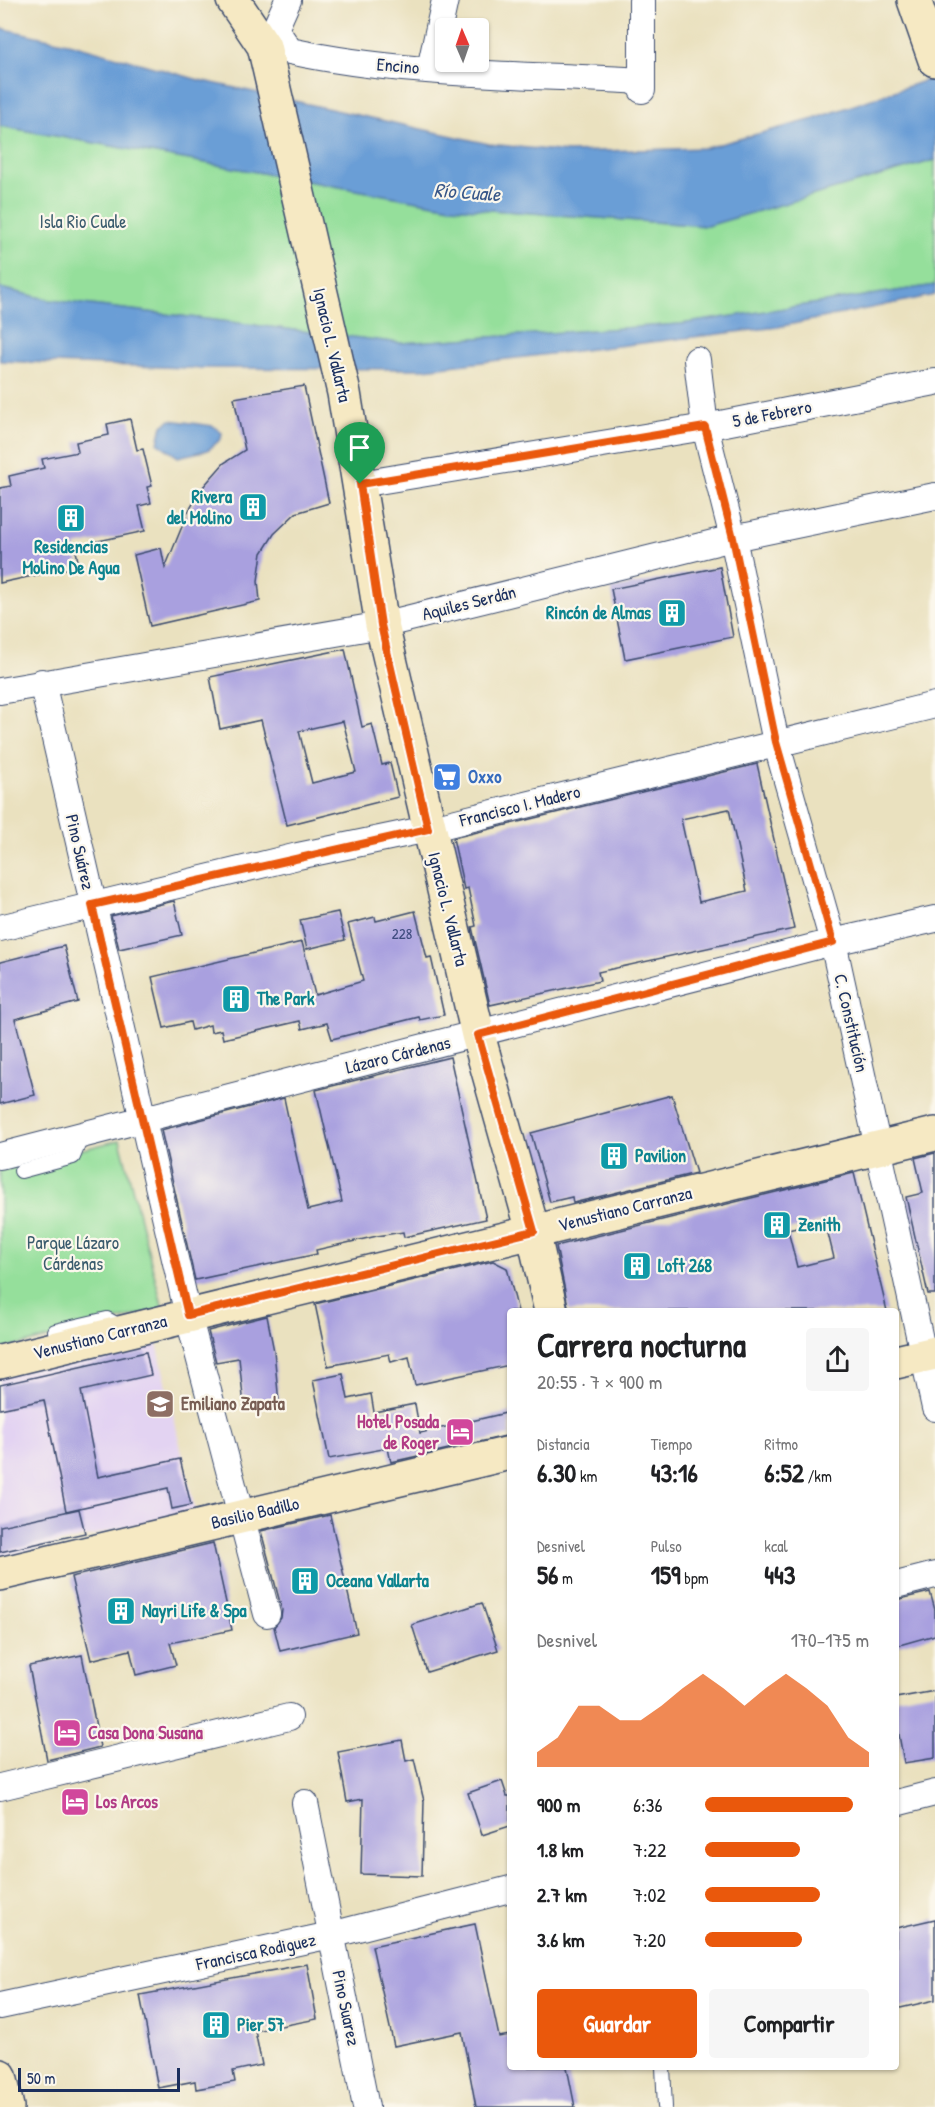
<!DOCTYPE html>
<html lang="es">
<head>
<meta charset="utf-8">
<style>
  :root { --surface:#fff; --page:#f6f6f6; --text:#202124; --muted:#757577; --accent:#ea580c }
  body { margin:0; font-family:"Patrick Hand",sans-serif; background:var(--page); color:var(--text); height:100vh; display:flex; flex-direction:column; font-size:22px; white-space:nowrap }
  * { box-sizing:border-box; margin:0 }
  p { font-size:20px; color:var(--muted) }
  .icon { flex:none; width:33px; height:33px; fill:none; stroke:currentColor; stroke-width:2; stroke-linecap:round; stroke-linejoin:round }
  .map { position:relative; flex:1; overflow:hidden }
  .side { position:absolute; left:507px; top:1308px; width:392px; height:762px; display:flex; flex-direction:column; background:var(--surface); border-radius:6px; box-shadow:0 2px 4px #0004 }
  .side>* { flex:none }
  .needle { width:39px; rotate:358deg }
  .buttons { position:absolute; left:435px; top:18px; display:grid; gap:12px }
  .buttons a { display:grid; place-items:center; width:54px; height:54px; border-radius:6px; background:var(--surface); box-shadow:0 2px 4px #0004; font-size:30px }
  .scale { position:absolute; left:18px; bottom:15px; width:162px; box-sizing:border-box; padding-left:6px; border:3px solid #1b2f5e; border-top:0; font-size:16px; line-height:21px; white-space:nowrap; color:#1b2f5e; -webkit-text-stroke:4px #fbf7ec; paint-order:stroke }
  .pin { position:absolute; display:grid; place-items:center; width:51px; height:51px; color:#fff; margin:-62px -26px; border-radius:50% 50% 50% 0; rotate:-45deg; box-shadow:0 0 6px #0007 }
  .pin .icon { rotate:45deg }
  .round { display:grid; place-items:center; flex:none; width:63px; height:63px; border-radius:6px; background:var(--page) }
  .overview { display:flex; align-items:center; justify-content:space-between; height:102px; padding:0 30px }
  h1 { font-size:33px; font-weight:700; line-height:45px }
  .figures { display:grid; grid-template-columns:repeat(3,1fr); gap:9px; height:102px; padding:6px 30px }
  .figures div { display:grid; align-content:center }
  .figures b { font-size:26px; font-weight:700 }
  .figures small { font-size:16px; font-weight:400 }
  .figures p { font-size:16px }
  .chart { height:168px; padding:12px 30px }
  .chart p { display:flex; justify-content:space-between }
  .chart svg { width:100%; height:108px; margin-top:6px; fill:var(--accent); opacity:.7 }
  .button { display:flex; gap:12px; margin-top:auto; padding:12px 30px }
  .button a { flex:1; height:69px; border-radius:6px; background:var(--accent); color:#fff; font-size:24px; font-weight:700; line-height:69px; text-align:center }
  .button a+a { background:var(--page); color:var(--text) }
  ul { padding:0 30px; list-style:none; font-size:20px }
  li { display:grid; grid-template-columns:96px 72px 1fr; align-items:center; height:45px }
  li i { height:15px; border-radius:8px; background:var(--accent) }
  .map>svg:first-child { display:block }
  .built { fill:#e3d3f2 }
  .green { fill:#95df9b; stroke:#58877c; stroke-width:1.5 }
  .water { fill:#6a9ed6; stroke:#42669a; stroke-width:1.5 }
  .building { fill:#a9a0df; fill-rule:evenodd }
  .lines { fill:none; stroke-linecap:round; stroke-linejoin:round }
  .lane-casing { stroke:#3a4a6d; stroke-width:16 }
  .street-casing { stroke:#3a4a6d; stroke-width:28 }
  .secondary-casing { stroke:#3a4a6d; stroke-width:36 }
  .lane { stroke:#fff; stroke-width:14 }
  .street { stroke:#fff; stroke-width:26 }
  .secondary { stroke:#f6e9c3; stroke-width:33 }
  .route-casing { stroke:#fff; stroke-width:12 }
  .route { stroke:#ea580c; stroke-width:8 }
  .labels { text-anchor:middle; stroke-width:4.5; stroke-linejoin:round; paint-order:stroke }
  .number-label { font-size:15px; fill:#3e4b7e }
  .street-label { font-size:18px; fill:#1b2f5e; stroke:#fbf7ec }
  .park-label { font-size:18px; fill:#3a5b6d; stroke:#fbf7ec }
  .culture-label { font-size:18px; font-weight:bold; fill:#0d838f; stroke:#fbf7ec; text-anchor:start }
  .shop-label { font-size:18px; font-weight:bold; fill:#366cbe; stroke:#fbf7ec; text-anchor:start }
  .education-label { font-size:18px; font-weight:bold; fill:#785e54; stroke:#fbf7ec; text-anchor:start }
  .hotel-label { font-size:18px; font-weight:bold; fill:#b23c85; stroke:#fbf7ec; text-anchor:start }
  .water-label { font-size:20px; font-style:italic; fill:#375688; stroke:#fbf7ec }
</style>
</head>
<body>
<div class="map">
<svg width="935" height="2107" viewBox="0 0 935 2107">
  <rect width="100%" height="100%" fill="#fbf7ec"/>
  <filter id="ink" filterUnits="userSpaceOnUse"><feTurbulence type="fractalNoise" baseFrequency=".0167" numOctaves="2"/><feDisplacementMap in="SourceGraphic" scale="12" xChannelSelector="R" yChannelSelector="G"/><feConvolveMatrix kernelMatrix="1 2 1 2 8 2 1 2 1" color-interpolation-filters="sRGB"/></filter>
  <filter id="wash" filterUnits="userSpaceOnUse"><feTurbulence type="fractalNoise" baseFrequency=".008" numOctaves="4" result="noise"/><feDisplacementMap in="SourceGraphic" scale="24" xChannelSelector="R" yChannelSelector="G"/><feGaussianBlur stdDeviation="1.35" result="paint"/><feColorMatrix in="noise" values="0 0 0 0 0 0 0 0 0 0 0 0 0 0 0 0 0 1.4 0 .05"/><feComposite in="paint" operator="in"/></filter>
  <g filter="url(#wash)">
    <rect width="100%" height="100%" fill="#eae1bf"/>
    <path class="built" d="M156,1339L195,1510L0,1558V1376Z"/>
    <g class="green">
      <path d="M0,126L451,207L707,226L935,160V285L681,324L401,343L50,300L0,288Z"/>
      <path d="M120,1140L163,1309L0,1350V1170Z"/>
    </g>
    <g class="water">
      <path d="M0,28L72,44L199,80L489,144L568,152L705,148L814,119L935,77V160L707,226L451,207L0,126Z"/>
      <path d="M935,285V295L778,327L424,369L186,368L0,361V288L50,300L401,343L681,324Z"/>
      <path d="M170,420L213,426L222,433L221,439L208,450L178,457L158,443L162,426Z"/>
    </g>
    <g id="blocks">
      <g class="building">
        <path d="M304,386L329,503L296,513L274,534L262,553L258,581L260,601L150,626L134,555L161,548L165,568L188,512L203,487L224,463L245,450L234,398Z"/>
        <path d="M130,419L137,450L143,449L152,486L147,487L151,503L139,506L145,531L75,546L79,566L0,583V488L11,486L9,476L44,468L42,459L78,452L76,442L109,435L107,424Z"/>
        <path d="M720,567L733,637L625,659L611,589Z"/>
        <path d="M345,649L362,727L372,724L382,765L390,763L398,797L287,825L261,720L220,729L210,677ZM343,721L356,772L312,783L299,731Z"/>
        <path d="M757,764L794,929L598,972L600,981L490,1005L472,927L476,926L468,888L464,889L453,838ZM729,809L747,891L699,902L681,819Z"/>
        <path d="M174,901L182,935L119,949L111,916Z"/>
        <path d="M415,911L427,958L431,957L444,1015L420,1020L419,1017L332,1039L327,1023L302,1029L300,1021L223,1039L221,1030L211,1032L210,1025L192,1030L190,1022L164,1028L152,977L302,942L315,995L363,981L348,924L375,917L376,921Z"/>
        <path d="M338,912L345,940L307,949L300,920Z"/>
        <path d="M64,946L78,1002L15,1019L35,1095L0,1104V962Z"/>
        <path d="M450,1057L486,1219L404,1237L403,1232L377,1236L316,1250L317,1254L195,1280L161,1130L284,1098L308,1210L342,1202L316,1090Z"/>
        <path d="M672,1095L696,1173L573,1203L572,1197L550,1202L531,1133Z"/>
        <path d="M935,1153V1294H928L906,1197L923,1193L915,1158Z"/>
        <path d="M854,1173L887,1311H569L556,1246ZM825,1221L834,1258L797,1267L788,1230Z"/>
        <path d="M493,1261L507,1268L518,1311H510V1365L415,1385L409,1357L391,1362L389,1354L328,1366L315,1304Z"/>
        <path d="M267,1316L274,1351L279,1403L244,1406L239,1358L216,1362L208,1331Z"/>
        <path d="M146,1352L151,1375L81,1391L98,1477L180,1459L191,1505L172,1509L168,1488L66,1511L44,1400L0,1409V1385Z"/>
        <path d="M343,1374L348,1399L371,1394L374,1412L415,1404L420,1433L510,1412V1435L391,1462L388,1448L329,1459L313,1380Z"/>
        <path d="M79,1509L85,1533L0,1552V1526Z"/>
        <path d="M330,1515L357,1633L280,1651L274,1627L281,1618L282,1610L261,1531Z"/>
        <path d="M213,1543L232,1630L170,1643L176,1665L136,1675L130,1650L91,1660L71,1577Z"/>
        <path d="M930,1592L935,1610V1635L896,1646V1600Z"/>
        <path d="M482,1603L498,1650L427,1672L412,1625Z"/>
        <path d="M82,1655L100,1747L47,1760L29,1666Z"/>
        <path d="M935,1691V1758L904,1763L896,1718V1698Z"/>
        <path d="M402,1740L406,1761L414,1759L424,1801L422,1876L361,1874L363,1799L347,1802L338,1752Z"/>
        <path d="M502,1781L507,1796H510V1826L482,1835L468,1793Z"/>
        <path d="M935,1919V2000L896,2009V1928Z"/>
        <path d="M475,1924L499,2037L510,2035V2067H567L575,2107H476L462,2032L394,2046L372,1946Z"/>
        <path d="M307,1964L317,2019L255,2031L262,2065L233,2071L235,2082L196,2089L195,2081L158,2088L140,1995Z"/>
      </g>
    </g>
  </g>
  <g filter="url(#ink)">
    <use href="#blocks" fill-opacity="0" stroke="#3a4a6d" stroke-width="1.5"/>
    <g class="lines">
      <g class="lane-casing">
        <g id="lane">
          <path d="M21,1171L73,1157L82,1135"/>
          <path d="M55,1331L107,1319L123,1328"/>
          <path d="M663,2067L665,2107"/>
        </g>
      </g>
      <g class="street-casing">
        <g id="street">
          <path d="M288,0L275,29L290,51C405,76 525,74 642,81"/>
          <path d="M642,0V90"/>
          <path d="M430,69L445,0"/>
          <path d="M697,360L705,427L733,538L776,742L833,942L935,1408"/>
          <path d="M360,484L705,427L935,382"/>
          <path d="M42,682L188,1315L267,1614"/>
          <path d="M0,691L382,625L733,538L935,496"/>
          <path d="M0,928L298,856L428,829L935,705"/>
          <path d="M0,1156L833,942L935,919"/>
          <path d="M896,1585L935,1575"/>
          <path d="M0,1787L289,1717"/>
          <path d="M305,1803L366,2107"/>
          <path d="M896,1803L935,1793"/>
          <path d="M0,2006L331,1935L510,1889"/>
        </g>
      </g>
      <g class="secondary-casing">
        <g id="secondary">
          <path d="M233,0L264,46L344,393L382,625L478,1035L533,1231L551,1311"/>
          <path d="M914,0L935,60"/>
          <path d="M0,1362L935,1134"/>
          <path d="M896,1362L935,1353"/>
          <path d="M0,1574L510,1453"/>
          <path d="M0,2076L7,2107"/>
        </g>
      </g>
      <use href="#lane" class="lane"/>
      <use href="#street" class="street"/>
      <use href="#secondary" class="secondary"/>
    </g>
  </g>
  <g class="lines" filter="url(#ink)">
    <g class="route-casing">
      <path id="route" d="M705,427L733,538L776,742L833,942L478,1035L534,1231L188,1315L92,905L428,829L381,625L360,484Z"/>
    </g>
    <use href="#route" class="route"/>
  </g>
  <defs>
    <g id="building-square" transform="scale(1.5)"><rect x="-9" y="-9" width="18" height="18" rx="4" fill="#0f9aa8" stroke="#fbf7ec"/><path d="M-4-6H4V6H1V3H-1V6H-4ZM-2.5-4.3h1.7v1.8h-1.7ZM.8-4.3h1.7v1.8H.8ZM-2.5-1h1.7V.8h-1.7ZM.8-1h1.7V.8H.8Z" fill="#fff"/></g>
    <g id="supermarket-square" transform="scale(1.5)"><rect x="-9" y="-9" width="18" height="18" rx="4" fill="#3f7fe0" stroke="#fbf7ec"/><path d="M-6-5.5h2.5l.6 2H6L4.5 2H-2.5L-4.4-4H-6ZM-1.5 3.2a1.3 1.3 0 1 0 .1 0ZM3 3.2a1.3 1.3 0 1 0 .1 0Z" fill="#fff"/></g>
    <g id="school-square" transform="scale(1.5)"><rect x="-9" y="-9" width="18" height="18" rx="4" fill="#8d6e63" stroke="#fbf7ec"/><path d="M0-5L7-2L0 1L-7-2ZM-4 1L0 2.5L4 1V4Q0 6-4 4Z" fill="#fff"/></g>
    <g id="hotel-square" transform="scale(1.5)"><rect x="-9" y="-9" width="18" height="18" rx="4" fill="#d1479c" stroke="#fbf7ec"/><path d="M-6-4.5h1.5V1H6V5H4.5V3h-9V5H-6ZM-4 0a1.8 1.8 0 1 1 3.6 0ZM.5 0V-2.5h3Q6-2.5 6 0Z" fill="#fff"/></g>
  </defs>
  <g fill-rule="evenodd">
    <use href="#building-square" x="253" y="507"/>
    <use href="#building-square" x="71" y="518"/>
    <use href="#building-square" x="672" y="613"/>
    <use href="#supermarket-square" x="447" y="777"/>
    <use href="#building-square" x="236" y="999"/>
    <use href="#building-square" x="614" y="1156"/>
    <use href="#building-square" x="777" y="1225"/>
    <use href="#building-square" x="637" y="1266"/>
    <use href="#school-square" x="160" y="1404"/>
    <use href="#hotel-square" x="460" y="1432"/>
    <use href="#building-square" x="305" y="1581"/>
    <use href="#building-square" x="121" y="1611"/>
    <use href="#hotel-square" x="67" y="1733"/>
    <use href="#hotel-square" x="75" y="1802"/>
    <use href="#building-square" x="216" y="2025"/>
  </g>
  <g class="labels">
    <g class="number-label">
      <text x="402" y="939">228</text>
    </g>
    <g class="street-label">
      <text transform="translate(398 66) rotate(5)" y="6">Encino</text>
      <text transform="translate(332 345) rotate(77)" y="6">Ignacio L. Vallarta</text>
      <text transform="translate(772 414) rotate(-11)" y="6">5 de Febrero</text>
      <text transform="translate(469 603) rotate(-14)" y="6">Aquiles Serdán</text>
      <text transform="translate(520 806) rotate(-14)" y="6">Francisco I. Madero</text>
      <text transform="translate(80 852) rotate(77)" y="6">Pino Suárez</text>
      <text transform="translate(448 909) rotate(76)" y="6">Ignacio L. Vallarta</text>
      <text transform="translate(851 1023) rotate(77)" y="6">C. Constitución</text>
      <text transform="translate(398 1055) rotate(-14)" y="6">Lázaro Cárdenas</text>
      <text transform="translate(625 1209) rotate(-14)" y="6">Venustiano Carranza</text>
      <text transform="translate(100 1337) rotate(-14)" y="6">Venustiano Carranza</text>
      <text transform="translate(255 1513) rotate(-13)" y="6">Basilio Badillo</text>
      <text transform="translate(256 1952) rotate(-12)" y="6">Francisca Rodiguez</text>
      <text transform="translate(346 2008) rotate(78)" y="6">Pino Suarez</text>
    </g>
    <g class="park-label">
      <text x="83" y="228">Isla Rio Cuale</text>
      <text x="73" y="1249">Parque Lázaro<tspan x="73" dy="21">Cárdenas</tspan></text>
    </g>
    <g class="culture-label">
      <text x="232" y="503" text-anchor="end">Rivera<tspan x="232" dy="21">del Molino</tspan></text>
      <text x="71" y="553" text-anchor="middle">Residencias<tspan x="71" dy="21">Molino De Agua</tspan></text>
      <text x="651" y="619" text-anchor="end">Rincón de Almas</text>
      <text x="257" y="1005">The Park</text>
      <text x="635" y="1162">Pavilion</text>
      <text x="798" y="1231">Zenith</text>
      <text x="658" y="1272">Loft 268</text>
      <text x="326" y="1587">Oceana Vallarta</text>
      <text x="142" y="1617">Nayri Life &amp; Spa</text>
      <text x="237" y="2031">Pier 57</text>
    </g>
    <g class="shop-label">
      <text x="468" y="783">Oxxo</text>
    </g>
    <g class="education-label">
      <text x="181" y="1410">Emiliano Zapata</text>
    </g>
    <g class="hotel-label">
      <text x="439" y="1428" text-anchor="end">Hotel Posada<tspan x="439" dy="21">de Roger</tspan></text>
      <text x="88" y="1739">Casa Dona Susana</text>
      <text x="96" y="1808">Los Arcos</text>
    </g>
    <g class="water-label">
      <text transform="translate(467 192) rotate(4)" y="7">Río Cuale</text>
    </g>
  </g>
</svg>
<div class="buttons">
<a><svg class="needle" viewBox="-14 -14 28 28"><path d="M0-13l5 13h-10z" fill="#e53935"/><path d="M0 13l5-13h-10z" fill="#757577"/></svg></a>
</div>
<div class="scale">50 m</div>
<div class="pin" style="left:360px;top:484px;background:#1e9e55"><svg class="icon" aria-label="arrive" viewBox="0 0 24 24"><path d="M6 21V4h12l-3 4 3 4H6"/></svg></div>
<section class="side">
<div class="overview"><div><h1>Carrera nocturna</h1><p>20:55 · 7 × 900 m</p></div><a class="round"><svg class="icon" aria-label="share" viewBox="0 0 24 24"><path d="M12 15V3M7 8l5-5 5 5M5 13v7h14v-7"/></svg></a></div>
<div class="figures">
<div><p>Distancia</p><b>6.30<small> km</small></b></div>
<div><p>Tiempo</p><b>43:16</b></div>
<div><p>Ritmo</p><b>6:52<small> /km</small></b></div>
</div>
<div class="figures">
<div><p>Desnivel</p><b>56<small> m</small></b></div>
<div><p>Pulso</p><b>159<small> bpm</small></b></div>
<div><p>kcal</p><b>443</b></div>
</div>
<div class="chart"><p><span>Desnivel</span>170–175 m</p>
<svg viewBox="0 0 160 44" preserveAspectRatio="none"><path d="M0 44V38L10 32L20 19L30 19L40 25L50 25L60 19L70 12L80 6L90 12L100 19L110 12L120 6L130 12L140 19L150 32L160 38V44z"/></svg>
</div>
<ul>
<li><b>900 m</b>6:36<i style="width:90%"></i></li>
<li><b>1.8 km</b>7:22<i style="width:58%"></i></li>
<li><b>2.7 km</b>7:02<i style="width:70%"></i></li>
<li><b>3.6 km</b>7:20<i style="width:59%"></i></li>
</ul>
<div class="button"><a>Guardar</a><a>Compartir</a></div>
</section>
</div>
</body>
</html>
